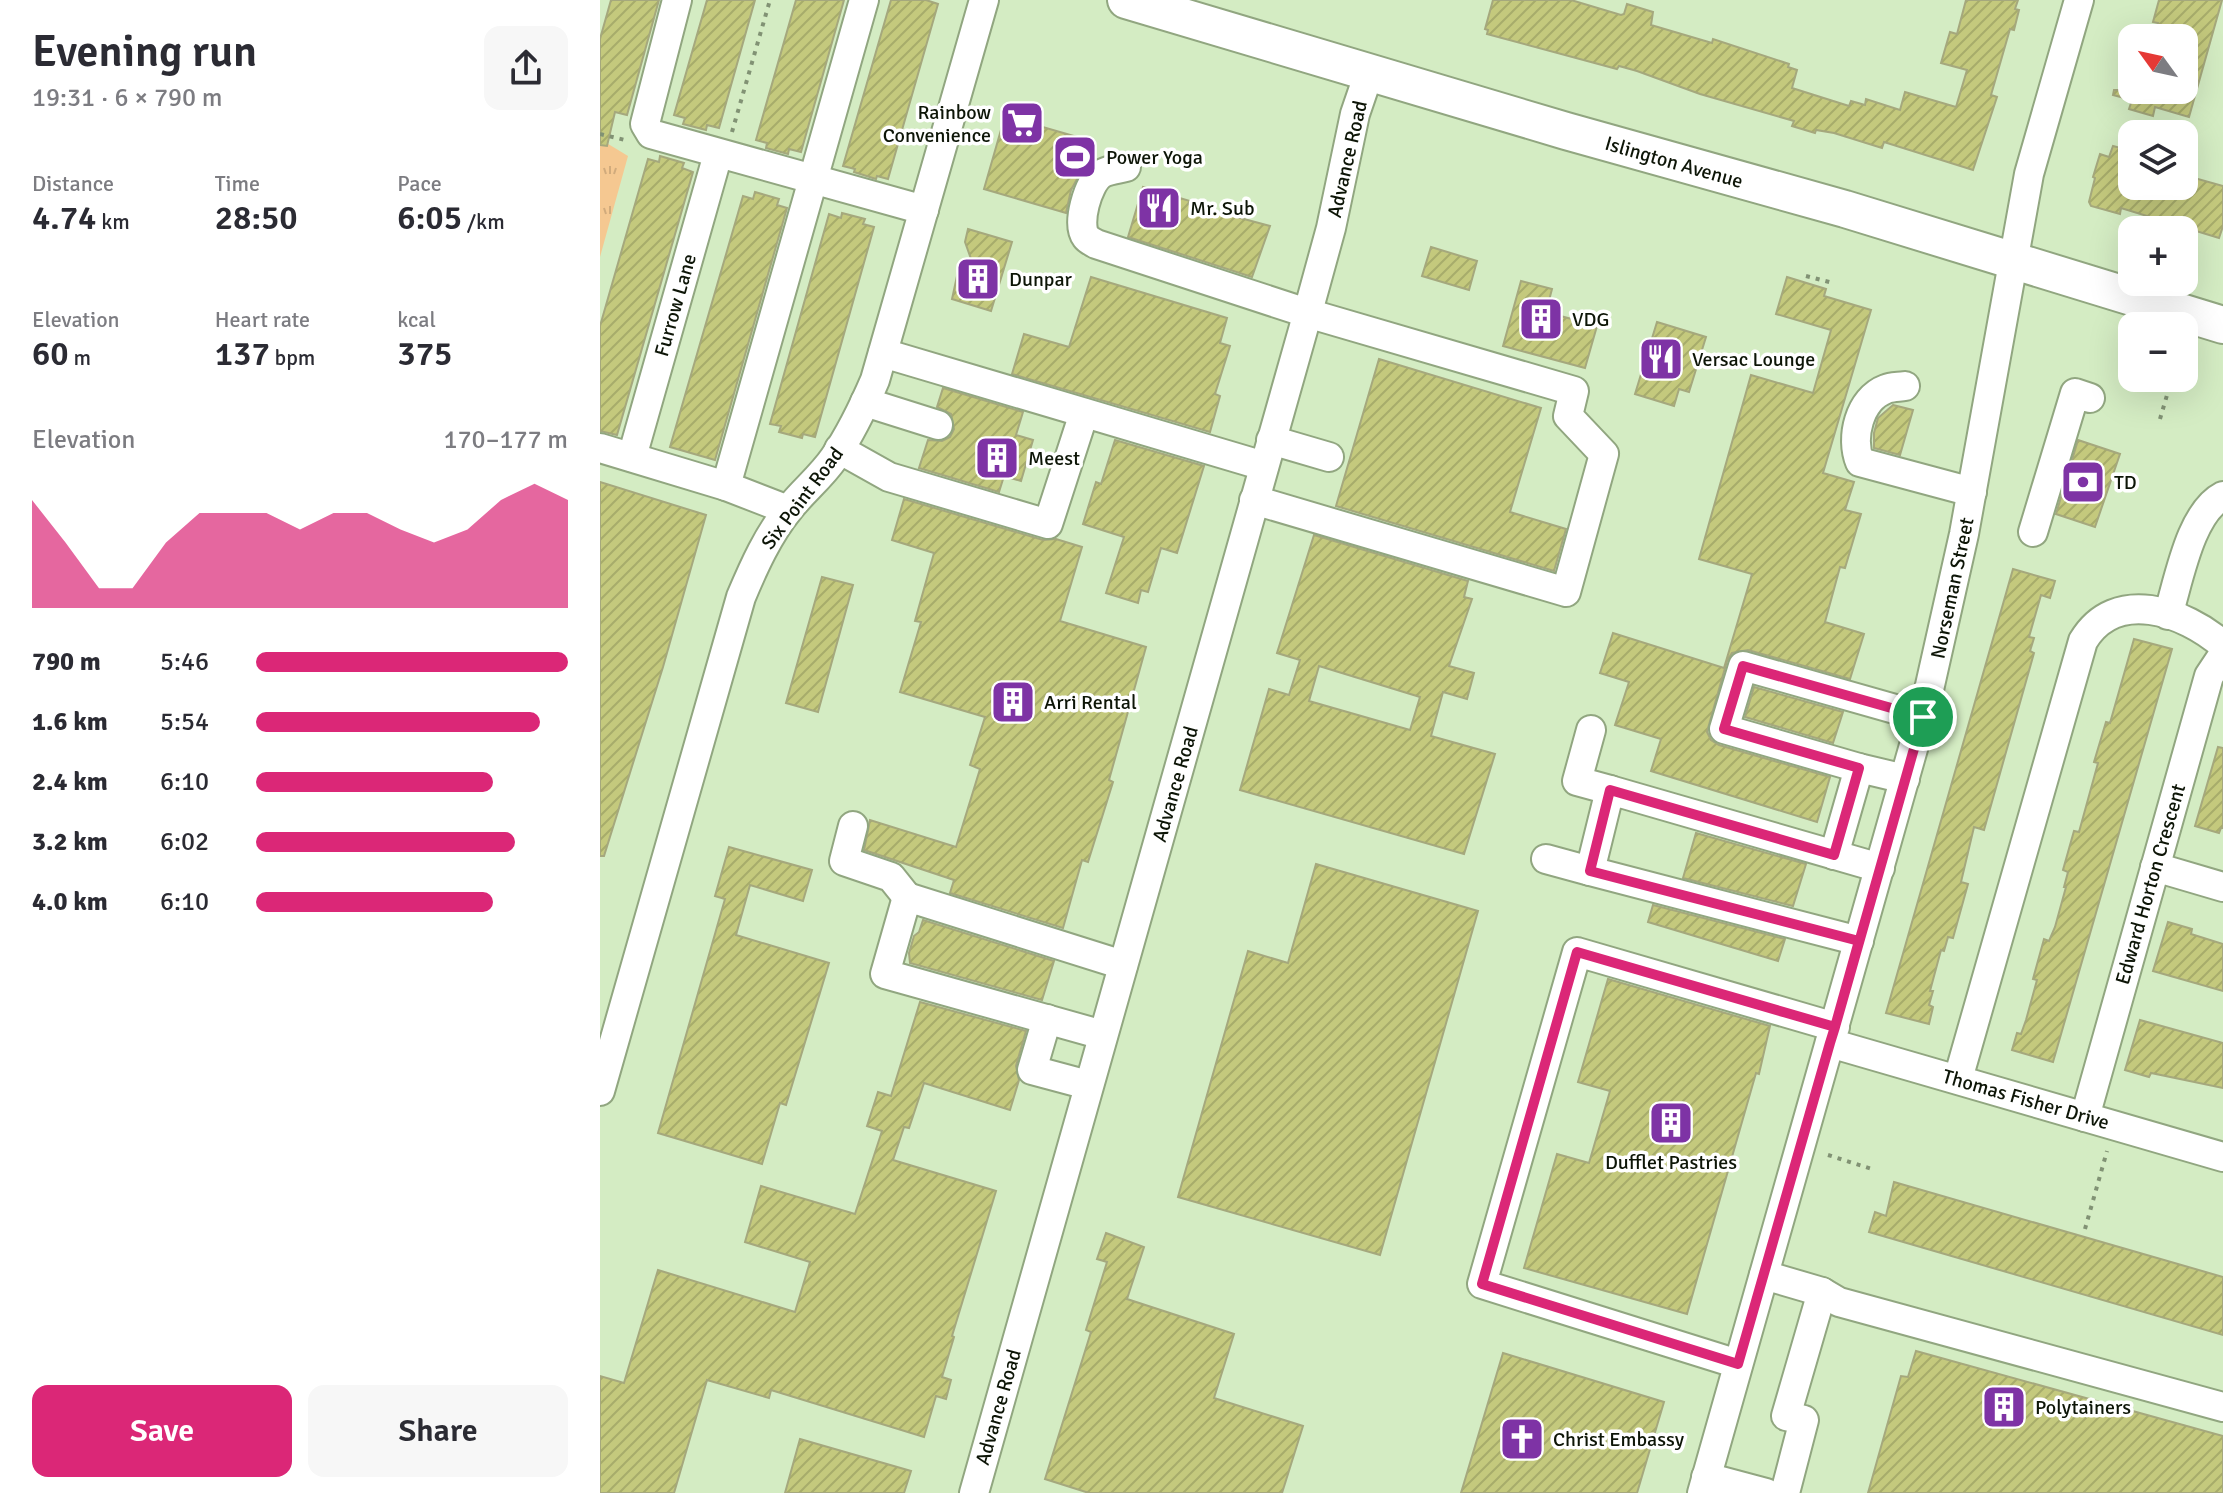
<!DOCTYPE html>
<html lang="en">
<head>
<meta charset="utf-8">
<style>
  :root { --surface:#fff; --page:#f7f7f7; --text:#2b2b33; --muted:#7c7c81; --accent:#db2777 }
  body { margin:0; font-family:Signika,sans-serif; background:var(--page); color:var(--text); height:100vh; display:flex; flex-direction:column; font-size:30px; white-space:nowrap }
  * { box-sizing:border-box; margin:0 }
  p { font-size:26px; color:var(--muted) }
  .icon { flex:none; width:44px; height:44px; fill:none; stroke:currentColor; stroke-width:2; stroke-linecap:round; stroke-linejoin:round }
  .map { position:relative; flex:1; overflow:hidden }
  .sheet { display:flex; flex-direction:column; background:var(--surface); width:600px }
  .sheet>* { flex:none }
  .needle { width:52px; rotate:303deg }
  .buttons { position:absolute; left:1518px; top:24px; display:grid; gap:16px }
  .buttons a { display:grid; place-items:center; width:80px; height:80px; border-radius:16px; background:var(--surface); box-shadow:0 8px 32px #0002; font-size:40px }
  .pin { position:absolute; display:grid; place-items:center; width:68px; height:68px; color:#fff; margin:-34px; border:4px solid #fff; border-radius:50%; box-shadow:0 2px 8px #0007 }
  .round { display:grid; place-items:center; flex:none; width:84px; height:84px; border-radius:16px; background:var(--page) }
  .summary { display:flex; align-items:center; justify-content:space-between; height:136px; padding:0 32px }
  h1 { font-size:44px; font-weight:600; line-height:60px }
  .metrics { display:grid; grid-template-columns:repeat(3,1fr); gap:12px; height:136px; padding:8px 32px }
  .metrics div { display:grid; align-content:center }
  .metrics b { font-size:34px; font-weight:600 }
  .metrics small { font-size:22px; font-weight:400 }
  .metrics p { font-size:22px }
  .chart { height:224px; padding:16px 32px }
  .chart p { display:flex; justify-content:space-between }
  .chart svg { width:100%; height:144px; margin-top:8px; fill:var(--accent); opacity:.7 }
  .primary-button { display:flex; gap:16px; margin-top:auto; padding:16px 32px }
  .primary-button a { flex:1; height:92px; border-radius:16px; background:var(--accent); color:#fff; font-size:32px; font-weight:600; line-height:92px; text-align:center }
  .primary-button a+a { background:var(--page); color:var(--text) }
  ul { padding:0 32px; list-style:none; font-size:26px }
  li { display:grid; grid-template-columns:128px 96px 1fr; align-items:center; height:60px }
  li i { height:20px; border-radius:10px; background:var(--accent) }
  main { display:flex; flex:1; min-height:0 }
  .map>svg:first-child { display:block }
  .grass { fill:url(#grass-tufts) }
  .building { fill:url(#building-hatch); stroke:#a5a87d; stroke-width:2; fill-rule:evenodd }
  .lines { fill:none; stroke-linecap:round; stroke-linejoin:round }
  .minor-casing { stroke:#91a680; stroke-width:32 }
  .major-casing { stroke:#91a680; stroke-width:40 }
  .path { stroke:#819274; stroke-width:4; stroke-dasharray:4 6; stroke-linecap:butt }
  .minor { stroke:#fff; stroke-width:28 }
  .major { stroke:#fff; stroke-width:36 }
  .route-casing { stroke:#fff; stroke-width:16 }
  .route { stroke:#db2777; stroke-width:10 }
  .labels { text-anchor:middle; stroke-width:7; stroke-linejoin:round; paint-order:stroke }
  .poi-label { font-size:20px; fill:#0d1507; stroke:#fff; text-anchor:start }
  .street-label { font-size:20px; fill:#0d1507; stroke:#fff }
</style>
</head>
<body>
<main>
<section class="sheet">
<div class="summary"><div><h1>Evening run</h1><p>19:31 · 6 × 790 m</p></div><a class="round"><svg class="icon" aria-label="share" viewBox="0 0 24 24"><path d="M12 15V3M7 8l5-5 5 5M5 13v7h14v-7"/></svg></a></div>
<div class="metrics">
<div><p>Distance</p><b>4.74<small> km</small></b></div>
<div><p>Time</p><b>28:50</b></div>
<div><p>Pace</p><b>6:05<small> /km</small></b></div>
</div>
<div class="metrics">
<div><p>Elevation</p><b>60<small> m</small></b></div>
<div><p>Heart rate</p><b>137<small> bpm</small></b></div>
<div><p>kcal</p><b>375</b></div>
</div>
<div class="chart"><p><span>Elevation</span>170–177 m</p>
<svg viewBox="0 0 160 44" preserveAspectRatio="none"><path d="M0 44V11L10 24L20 38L30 38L40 24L50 15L60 15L70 15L80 20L90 15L100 15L110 20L120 24L130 20L140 11L150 6L160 11V44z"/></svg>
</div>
<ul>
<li><b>790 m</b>5:46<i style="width:100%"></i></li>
<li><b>1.6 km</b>5:54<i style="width:91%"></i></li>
<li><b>2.4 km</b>6:10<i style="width:76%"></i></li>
<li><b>3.2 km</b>6:02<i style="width:83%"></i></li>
<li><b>4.0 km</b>6:10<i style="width:76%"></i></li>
</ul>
<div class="primary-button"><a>Save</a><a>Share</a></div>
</section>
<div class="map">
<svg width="1623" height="1493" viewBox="0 0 1623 1493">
  <defs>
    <pattern id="grass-tufts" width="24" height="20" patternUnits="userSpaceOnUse" patternTransform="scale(2)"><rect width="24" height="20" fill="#f5c891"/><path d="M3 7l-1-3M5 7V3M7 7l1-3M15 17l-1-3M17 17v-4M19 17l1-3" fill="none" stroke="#d1ab7c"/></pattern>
    <pattern id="building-hatch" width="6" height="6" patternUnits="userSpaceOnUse" patternTransform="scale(2)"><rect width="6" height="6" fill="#c4c97d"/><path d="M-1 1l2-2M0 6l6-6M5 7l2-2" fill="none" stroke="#a7ac6b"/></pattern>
  </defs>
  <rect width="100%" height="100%" fill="#d4ecc3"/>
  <path class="grass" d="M0,139L28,156L0,257Z"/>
  <g class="building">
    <path d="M11,0H59L27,115L15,112L7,146L0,145V39Z"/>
    <path d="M107,0H155L119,128L107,125L106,130L83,124L85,118L74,115Z"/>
    <path d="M196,0H244L201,152L189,149L188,154L166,148L167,143L156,140Z"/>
    <path d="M291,0H326L338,4L288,179L277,176L276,179L254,172L255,169L243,166Z"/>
    <path d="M893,0H971L1021,15L1024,14L1027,4L1053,12L1051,25L1112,43L1113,39L1189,64L1188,67L1197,70L1192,88L1249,106L1251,101L1265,105L1266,99L1300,110L1305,92L1356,107L1367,70L1341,63L1350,32L1357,34L1366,0H1418L1415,9L1419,10L1414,30L1410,29L1391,95L1397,97L1373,170L1284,142L1282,148L1234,133L1216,130L1215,133L1192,126L1194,121L1100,94L1037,71L1019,66L1017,69L887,34L888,30L885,29Z"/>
    <path d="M1559,0H1622L1589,117L1555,107L1553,116L1529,109L1532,100L1513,95L1514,90H1584V38H1553L1558,23L1553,22Z"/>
    <path d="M405,116L491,141L483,168L471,190L466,213L384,189Z"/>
    <path d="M1513,146L1532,151V186H1584V175L1623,186V226L1619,238L1521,208L1520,214L1491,206L1489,202L1495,178L1493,177L1500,154L1509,157Z"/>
    <path d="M60,156L84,163L82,168L93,172L17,435L0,431V326L48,159L59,162Z"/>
    <path d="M543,187L590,201L588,204L670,226L652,277L528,237Z"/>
    <path d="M155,192L179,199L177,205L187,208L115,460L70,447L143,196L153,199Z"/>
    <path d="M242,213L265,219L263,224L274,227L215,437L203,434L202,438L179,432L181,426L170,424L229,214L241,218Z"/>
    <path d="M368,229L412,242L391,311L352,299L359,267L375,270L365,242Z"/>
    <path d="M831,247L877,261L869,290L822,276Z"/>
    <path d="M491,277L627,318L620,343L630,346L615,394L620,396L610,432L412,374L424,334L469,347Z"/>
    <path d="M1187,277L1226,289L1224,296L1271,310L1223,473L1254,482L1245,510L1261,514L1245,568L1240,567L1225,622L1264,634L1250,679L1148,650L1132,653L1127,661L1107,732L1111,740L1119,745L1230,777L1217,822L1051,771L1061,739L1015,725L1029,682L1000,673L1013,633L1124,668L1152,574L1099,559L1151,375L1213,393L1231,330L1176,314Z"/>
    <path d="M921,281L952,289L946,312L997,326L985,368L903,346Z"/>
    <path d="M1057,322L1106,337L1089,392L1079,389L1074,406L1035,394Z"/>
    <path d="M779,359L941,408L910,512L966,529L954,571L736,506Z"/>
    <path d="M343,388L423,412L416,435L433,440L421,481L404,476L399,492L319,468L328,440L342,441L350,437L354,429L351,414L337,407Z"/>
    <path d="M1293,405L1313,410L1300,455L1274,448V433L1278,418Z"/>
    <path d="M515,440L604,466L577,553L561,548L548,592L541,590L538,603L506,593L524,537L483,524L496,482L501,484Z"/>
    <path d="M1478,440L1520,454L1495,527L1456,514Z"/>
    <path d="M0,482L106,515L63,667L4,856H0Z"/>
    <path d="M304,499L443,540L456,539L482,547L460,621L546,647L509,780L513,782L488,862L482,860L463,928L350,893L354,880L264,850L270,820L356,847L380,769L370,765L385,717L300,692L321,622L315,621L334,553L292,540Z"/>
    <path d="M714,535L868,581L864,597L872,599L849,666L874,673L867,699L843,692L831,736L895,754L864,854L640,790L669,689L689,695L700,660L677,653ZM719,666L820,697L810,730L709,701Z"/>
    <path d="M1413,569L1455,581L1450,598L1441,595L1429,637L1434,638L1430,651L1434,653L1384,830L1374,827L1361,882L1368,884L1353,938L1348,937L1344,951L1341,950L1330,991H1333L1329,1005L1333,1007L1329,1024L1286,1013Z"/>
    <path d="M222,577L253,585L218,712L186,703Z"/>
    <path d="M1534,639L1572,649L1453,1062L1412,1050L1417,1033L1421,1034L1426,1020L1437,980L1433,979L1444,939L1449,941L1455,927L1466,887H1464L1468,872L1463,870L1474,831L1479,832L1498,763L1494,762L1506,722L1510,723Z"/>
    <path d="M1154,687L1243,712L1233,743L1145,717Z"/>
    <path d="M1618,747L1623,748V828H1621L1619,833L1595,826Z"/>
    <path d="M1096,833L1206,864L1193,906L1083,878Z"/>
    <path d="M129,847L212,870L203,901L150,885L136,935L229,963L186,1105L180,1103L162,1164L58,1133L125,899L115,896Z"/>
    <path d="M716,864L878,911L780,1255L578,1197L648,951L688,963Z"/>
    <path d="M1053,905L1185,939L1178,961L1048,922Z"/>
    <path d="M323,920L454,961L442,1000L310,963L309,953L314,936L319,932Z"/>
    <path d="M1568,922L1592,929L1591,934L1623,944V991L1553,971Z"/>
    <path d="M1008,979L1170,1026L1159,1074L1156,1073L1087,1314L924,1268L957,1154L989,1163L1010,1091L978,1082Z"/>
    <path d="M320,1002L426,1031L416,1066L419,1080L410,1110L324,1083L309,1128L304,1127L293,1160L396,1191L352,1336L354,1337L342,1377L351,1380L346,1399L336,1396L324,1437L171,1390L169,1398L107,1380L74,1493H0V1376L24,1383L58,1270L195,1312L210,1262L145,1242L161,1186L255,1214L282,1131L267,1126L278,1092L291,1096Z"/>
    <path d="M1540,1020L1623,1043V1088L1551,1073L1549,1077L1525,1070Z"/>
    <path d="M1294,1182L1623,1277V1335L1269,1232L1275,1212L1286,1216Z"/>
    <path d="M506,1233L544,1247L527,1299L634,1334L614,1398L703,1426L682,1493H489L445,1479L491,1332L486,1330L507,1262L497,1259Z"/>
    <path d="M1316,1351L1623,1436V1493H1268L1301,1376L1308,1377Z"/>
    <path d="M903,1353L1064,1402L1037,1493H861Z"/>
    <path d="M200,1439L311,1471L304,1493H185Z"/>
  </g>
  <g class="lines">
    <g class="minor-casing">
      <g id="minor">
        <path d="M77,0L47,116L45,124L51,134L324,210"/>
        <path d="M526,167C518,169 506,170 500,175C488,184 476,224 486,237C488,240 493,242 496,244L707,313L974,391L968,416L1004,454L966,592L654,500"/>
        <path d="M283,353L664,466"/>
        <path d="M1305,386C1299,387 1291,387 1286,389C1259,399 1250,438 1260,462L1372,492"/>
        <path d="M265,402L338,425"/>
        <path d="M671,440L729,457"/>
        <path d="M0,448L126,486L188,510"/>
        <path d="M239,449L289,477L448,524L484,413"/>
        <path d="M32,457L118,154"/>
        <path d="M126,486L264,0"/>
        <path d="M1433,532L1475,393L1490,398"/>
        <path d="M1568,615C1579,580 1590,513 1623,496"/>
        <path d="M991,730L977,781L1010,790"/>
        <path d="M1259,768L1124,729L1143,666L1323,717"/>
        <path d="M253,826L244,861L291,877L307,897"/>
        <path d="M1234,855L1259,768L1305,779"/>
        <path d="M946,859L990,871"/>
        <path d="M1555,867L1623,887"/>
        <path d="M1259,941L990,871L1010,790L1280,868"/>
        <path d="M447,1019L432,1070L488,1085"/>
        <path d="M503,1035L285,974L307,897L523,965"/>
        <path d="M1230,1043L1623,1157"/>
        <path d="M1358,1079L1483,641C1515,587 1584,611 1623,645"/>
        <path d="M0,1091L141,597C154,566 168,535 189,509C203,491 221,477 234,458C251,433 263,408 275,380L384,0"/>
        <path d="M1485,1117L1609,676L1623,655"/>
        <path d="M1164,1275L1222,1292L1239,1302L1623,1407"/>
        <path d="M1138,1364L882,1284L977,952L1235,1027"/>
        <path d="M1106,1477L1166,1493"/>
        <path d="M374,1493L703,330L731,228L755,114L769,73"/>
        <path d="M1102,1493L1326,703L1364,534L1429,174L1479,0"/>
        <path d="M1185,1493L1204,1420L1186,1416L1222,1292"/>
      </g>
    </g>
    <g class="major-casing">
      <path id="major" d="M526,0L966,131L1245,209L1623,325"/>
    </g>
    <g class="path">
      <path d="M132,132L170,0"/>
      <path d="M0,134L25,140"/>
      <path d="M1206,276L1233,283"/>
      <path d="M1560,419L1572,378"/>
      <path d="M1228,1155L1275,1170"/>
      <path d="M1485,1229L1507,1151"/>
    </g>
    <use href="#minor" class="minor"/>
    <use href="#major" class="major"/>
  </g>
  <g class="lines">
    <g class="route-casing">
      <path id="route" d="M1323,717L1235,1027L1230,1043L1138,1364L882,1284L977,952L1235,1027L1259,941L990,871L1010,790L1234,855L1259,768L1124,729L1143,666L1323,717"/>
    </g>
    <use href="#route" class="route"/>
  </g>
  <defs>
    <g id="supermarket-square" transform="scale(2.3)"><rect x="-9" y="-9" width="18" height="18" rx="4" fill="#7e33a5" stroke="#fff"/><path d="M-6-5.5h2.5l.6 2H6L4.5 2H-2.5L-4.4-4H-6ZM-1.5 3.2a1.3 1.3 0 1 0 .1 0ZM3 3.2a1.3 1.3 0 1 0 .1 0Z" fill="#fff"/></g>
    <g id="stadium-square" transform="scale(2.3)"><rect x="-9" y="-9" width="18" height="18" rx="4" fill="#7e33a5" stroke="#fff"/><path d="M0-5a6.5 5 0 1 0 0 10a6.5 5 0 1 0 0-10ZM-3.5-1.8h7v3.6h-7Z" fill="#fff"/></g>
    <g id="restaurant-square" transform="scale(2.3)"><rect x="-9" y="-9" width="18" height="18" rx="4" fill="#7e33a5" stroke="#fff"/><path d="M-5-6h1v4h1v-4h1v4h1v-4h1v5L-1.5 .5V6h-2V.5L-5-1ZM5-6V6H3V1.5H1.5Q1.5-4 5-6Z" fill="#fff"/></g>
    <g id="building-square" transform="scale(2.3)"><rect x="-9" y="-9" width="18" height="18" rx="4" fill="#7e33a5" stroke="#fff"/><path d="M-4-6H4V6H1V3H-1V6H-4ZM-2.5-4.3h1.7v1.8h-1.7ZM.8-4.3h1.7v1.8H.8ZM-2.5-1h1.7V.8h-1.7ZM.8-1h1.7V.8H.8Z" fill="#fff"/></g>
    <g id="bank-square" transform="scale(2.3)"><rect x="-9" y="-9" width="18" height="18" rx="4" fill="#7e33a5" stroke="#fff"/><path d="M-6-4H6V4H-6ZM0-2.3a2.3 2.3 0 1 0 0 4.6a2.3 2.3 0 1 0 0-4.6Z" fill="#fff"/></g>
    <g id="church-square" transform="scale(2.3)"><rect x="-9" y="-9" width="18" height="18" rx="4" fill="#7e33a5" stroke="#fff"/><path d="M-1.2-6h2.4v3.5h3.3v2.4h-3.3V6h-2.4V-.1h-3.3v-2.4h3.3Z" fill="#fff"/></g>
  </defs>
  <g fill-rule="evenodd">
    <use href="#supermarket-square" x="422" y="123"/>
    <use href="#stadium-square" x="475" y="157"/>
    <use href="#restaurant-square" x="559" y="208"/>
    <use href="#building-square" x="378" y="279"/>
    <use href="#building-square" x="941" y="319"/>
    <use href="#restaurant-square" x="1061" y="359"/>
    <use href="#building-square" x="397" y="458"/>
    <use href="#bank-square" x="1483" y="482"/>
    <use href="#building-square" x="413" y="702"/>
    <use href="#building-square" x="1071" y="1123"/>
    <use href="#building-square" x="1404" y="1407"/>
    <use href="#church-square" x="922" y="1439"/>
  </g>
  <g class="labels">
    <g class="poi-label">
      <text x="391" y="119" text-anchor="end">Rainbow<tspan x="391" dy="23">Convenience</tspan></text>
      <text x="506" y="164">Power Yoga</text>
      <text x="590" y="215">Mr. Sub</text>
      <text x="409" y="286">Dunpar</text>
      <text x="972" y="326">VDG</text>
      <text x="1092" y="366">Versac Lounge</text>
      <text x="428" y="465">Meest</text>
      <text x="1514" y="489">TD</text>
      <text x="444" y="709">Arri Rental</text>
      <text x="1071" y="1169" text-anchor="middle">Dufflet Pastries</text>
      <text x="1435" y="1414">Polytainers</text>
      <text x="953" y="1446">Christ Embassy</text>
    </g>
    <g class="street-label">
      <text transform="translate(747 159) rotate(-77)" y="7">Advance Road</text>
      <text transform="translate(1074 162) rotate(16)" y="7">Islington Avenue</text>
      <text transform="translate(75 305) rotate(-74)" y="7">Furrow Lane</text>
      <text transform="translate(202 498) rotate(-53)" y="7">Six Point Road</text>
      <text transform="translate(1352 588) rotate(-78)" y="7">Norseman Street</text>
      <text transform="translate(575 784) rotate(-74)" y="7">Advance Road</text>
      <text transform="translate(1550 884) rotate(-74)" y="7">Edward Horton Crescent</text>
      <text transform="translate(1426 1099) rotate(16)" y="7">Thomas Fisher Drive</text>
      <text transform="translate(398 1407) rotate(-74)" y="7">Advance Road</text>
    </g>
  </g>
</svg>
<div class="buttons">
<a><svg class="needle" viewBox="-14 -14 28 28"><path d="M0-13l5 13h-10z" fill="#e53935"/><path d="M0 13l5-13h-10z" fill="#7c7c81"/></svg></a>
<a><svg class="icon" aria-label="layers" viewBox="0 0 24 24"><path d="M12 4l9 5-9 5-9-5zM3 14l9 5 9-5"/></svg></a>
<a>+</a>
<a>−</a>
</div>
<div class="pin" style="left:1323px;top:717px;background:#1e9e55"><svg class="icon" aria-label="arrive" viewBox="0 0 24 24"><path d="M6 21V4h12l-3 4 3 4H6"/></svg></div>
</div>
</main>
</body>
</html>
